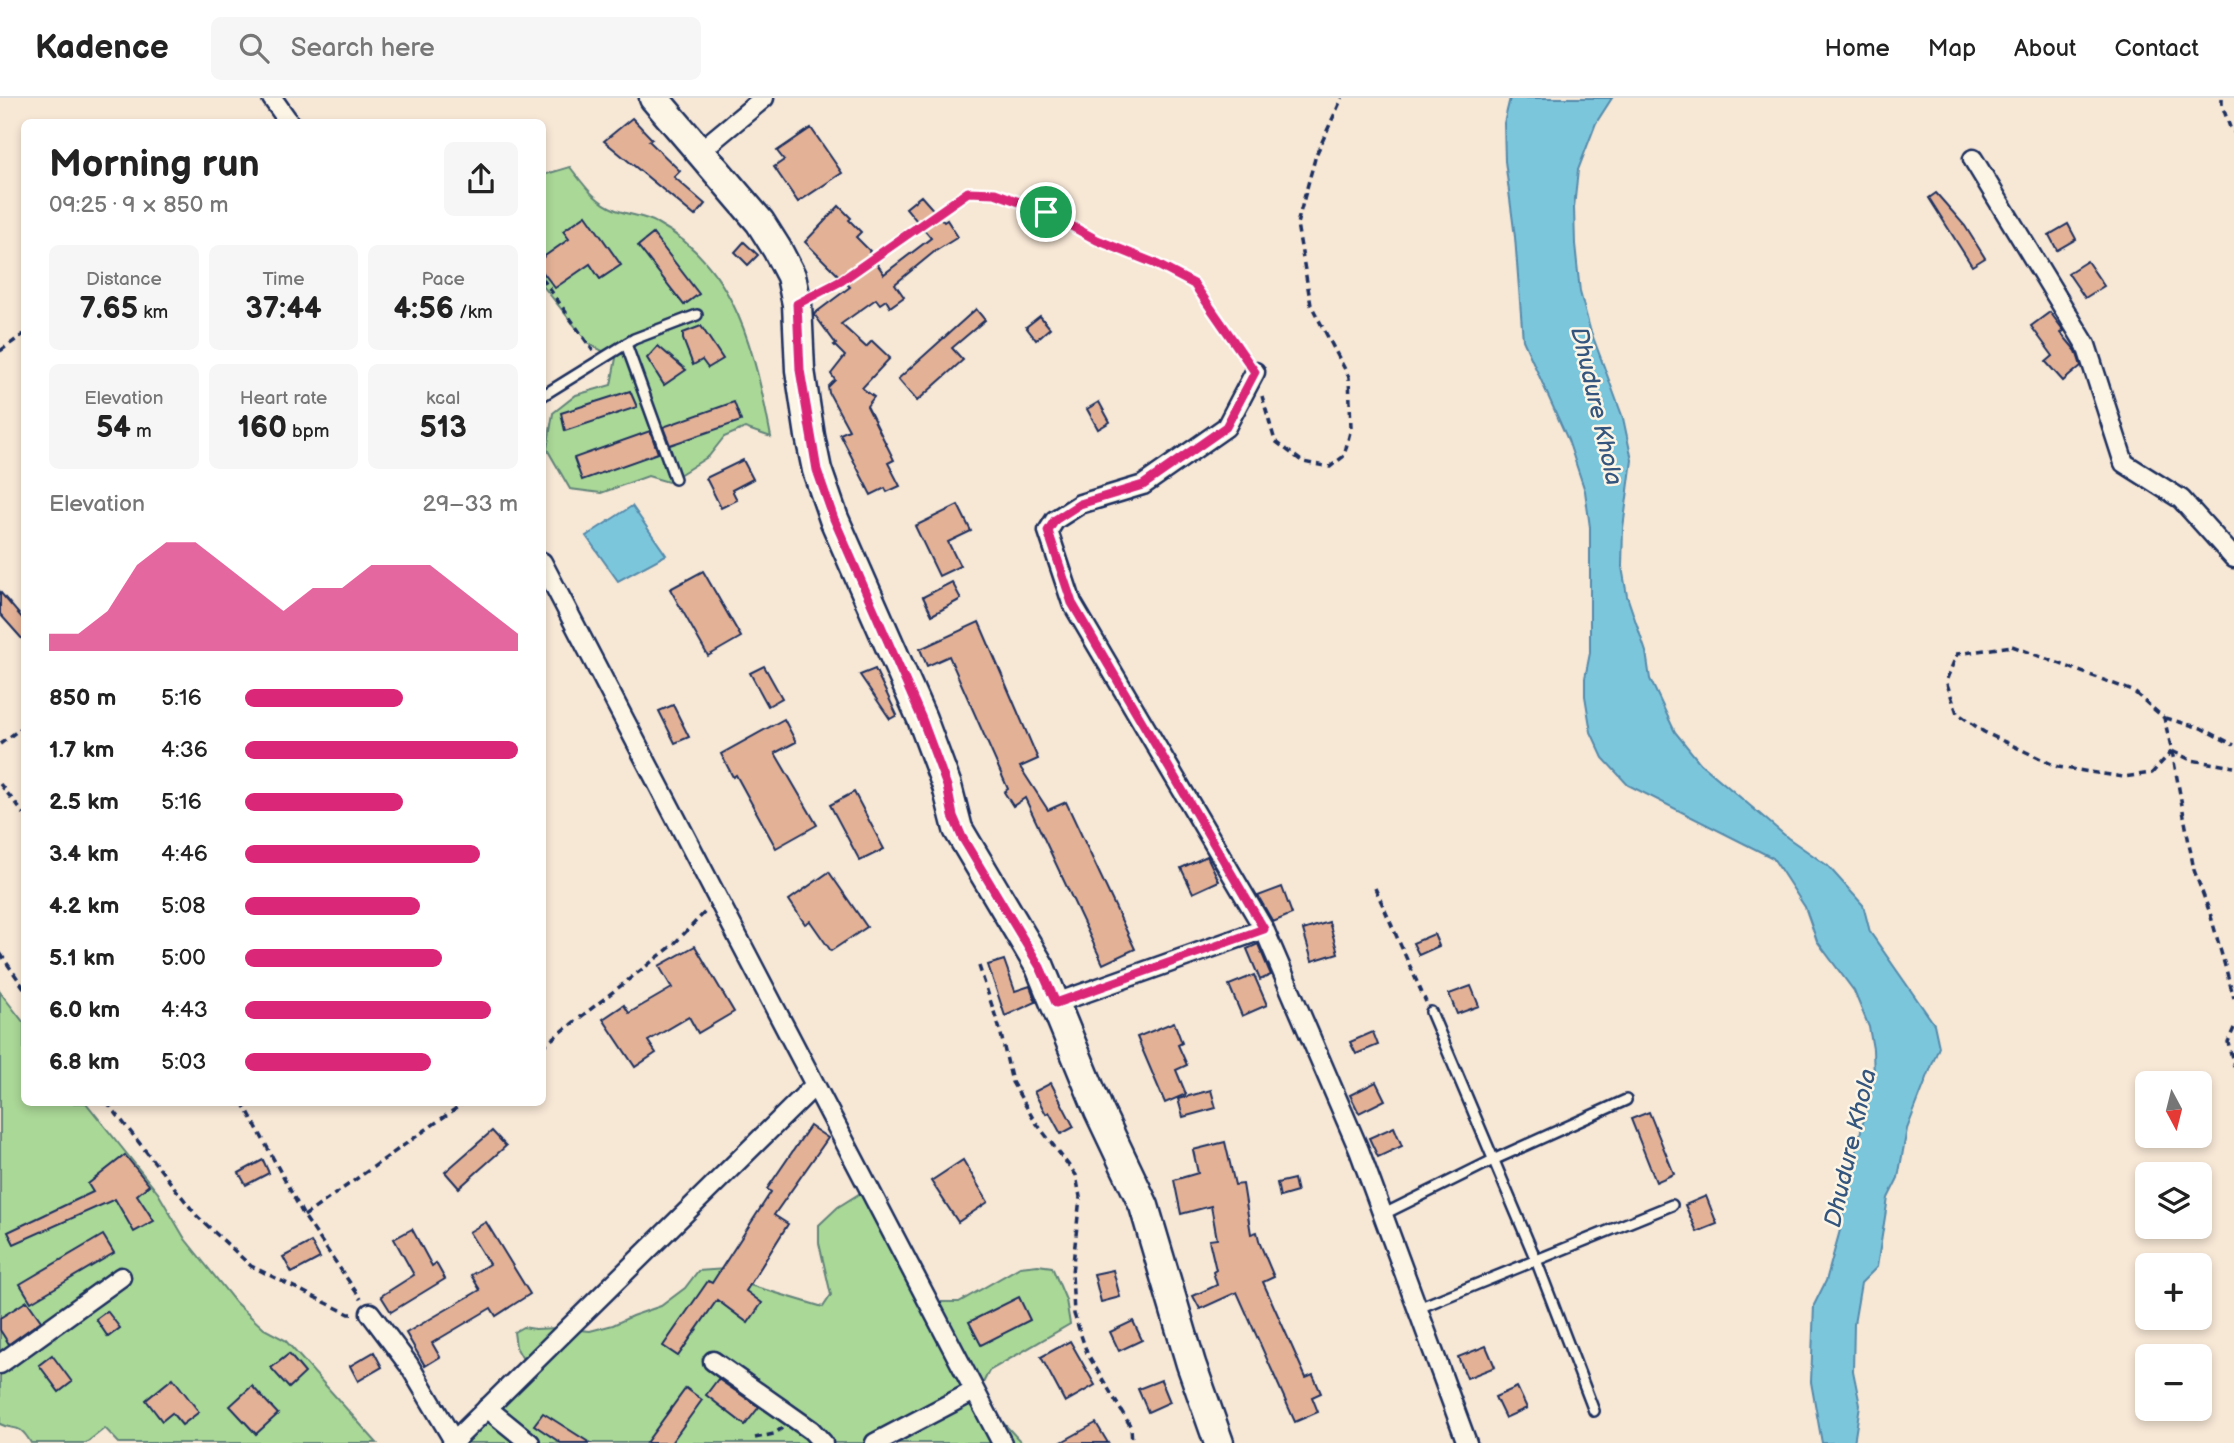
<!DOCTYPE html>
<html lang="en">
<head>
<meta charset="utf-8">
<style>
  :root { --surface:#fff; --page:#f6f6f6; --text:#222; --muted:#767676; --line:#e0e0e0; --accent:#db2777 }
  body { margin:0; font-family:"Balsamiq Sans",sans-serif; background:var(--page); color:var(--text); height:100vh; display:flex; flex-direction:column; font-size:26px; white-space:nowrap }
  * { box-sizing:border-box; margin:0 }
  p { font-size:23px; color:var(--muted) }
  .icon { flex:none; width:38px; height:38px; fill:none; stroke:currentColor; stroke-width:2; stroke-linecap:round; stroke-linejoin:round }
  .map { position:relative; flex:1; overflow:hidden }
  .side { position:absolute; left:21px; top:21px; width:525px; height:987px; display:flex; flex-direction:column; background:var(--surface); border-radius:10px; box-shadow:0 4px 10px #0003 }
  .side>* { flex:none }
  .needle { width:46px; rotate:173deg }
  .fabs { position:absolute; left:2135px; top:973px; display:grid; gap:14px }
  .fabs a { display:grid; place-items:center; width:77px; height:77px; border-radius:10px; background:var(--surface); box-shadow:0 4px 10px #0003; font-size:35px }
  .pin { position:absolute; display:grid; place-items:center; width:60px; height:60px; color:#fff; margin:-30px; border:4px solid #fff; border-radius:50%; box-shadow:0 2px 7px #0007 }
  .round { display:grid; place-items:center; flex:none; width:74px; height:74px; border-radius:10px; background:var(--page) }
  .overview { display:flex; align-items:center; justify-content:space-between; height:119px; padding:0 28px }
  h1 { font-size:38px; font-weight:700; line-height:52px }
  .stats { display:grid; grid-template-columns:repeat(3,1fr); gap:10px; height:119px; padding:7px 28px }
  .stats div { display:grid; align-content:center; border-radius:10px; background:var(--page); text-align:center }
  .stats b { font-size:30px; font-weight:700 }
  .stats small { font-size:19px; font-weight:400 }
  .stats p { font-size:19px }
  .chart { height:196px; padding:14px 28px }
  .chart p { display:flex; justify-content:space-between }
  .chart svg { width:100%; height:126px; margin-top:7px; fill:var(--accent); opacity:.7 }
  ul { padding:0 28px; list-style:none; font-size:23px }
  li { display:grid; grid-template-columns:112px 84px 1fr; align-items:center; height:52px }
  li i { height:18px; border-radius:9px; background:var(--accent) }
  header { display:flex; align-items:center; gap:42px; box-sizing:border-box; height:98px; padding:0 35px; background:var(--surface); border-bottom:2px solid var(--line) }
  header strong { font-size:33px }
  nav { display:flex; gap:38px; margin-inline-start:auto; font-size:24px }
  .search { width:490px; height:63px; background:var(--page); display:flex; align-items:center; gap:18px; box-sizing:border-box; padding:0 24px; border-radius:10px; color:var(--muted); font-size:26px }
  .map>svg:first-child { display:block }
  .green { fill:#aad897; stroke:#62847a; stroke-width:2 }
  .water { fill:#7cc6dc; stroke:#558aaa; stroke-width:2 }
  .building { fill:#e3b196; stroke:#1b2f5e; stroke-width:2 }
  .lines { fill:none; stroke-linecap:round; stroke-linejoin:round }
  .service-casing { stroke:#1b2f5e; stroke-width:14 }
  .minor-casing { stroke:#1b2f5e; stroke-width:23 }
  .primary-casing { stroke:#1b2f5e; stroke-width:33 }
  .path { stroke:#1b2f5e; stroke-width:3.5; stroke-dasharray:7 5; stroke-linecap:butt }
  .service { stroke:#fcf5e5; stroke-width:9 }
  .minor { stroke:#fcf5e5; stroke-width:18 }
  .primary { stroke:#fcf5e5; stroke-width:28 }
  .route-casing { stroke:#fff; stroke-width:14 }
  .route { stroke:#db2777; stroke-width:9 }
  .labels { text-anchor:middle; stroke-width:5; stroke-linejoin:round; paint-order:stroke }
  .water-label { font-size:24px; font-style:italic; fill:#33557e; stroke:#fcf5e5 }
</style>
</head>
<body>
<header>
<strong>Kadence</strong>
<div class="search"><svg class="icon" aria-label="search" viewBox="0 0 24 24"><circle cx="10" cy="10" r="6"/><path d="M15 15l6 6"/></svg>Search here</div>
<nav><a>Home</a><a>Map</a><a>About</a><a>Contact</a></nav>
</header>
<div class="map">
<svg width="2234" height="1345" viewBox="0 0 2234 1345">
  <rect width="100%" height="100%" fill="#f7e7d5"/>
  <filter id="ink" filterUnits="userSpaceOnUse"><feTurbulence type="fractalNoise" baseFrequency=".0143" numOctaves="2"/><feDisplacementMap in="SourceGraphic" scale="14" xChannelSelector="R" yChannelSelector="G"/><feConvolveMatrix kernelMatrix="1 2 1 2 8 2 1 2 1" color-interpolation-filters="sRGB"/></filter>
  <g filter="url(#ink)">
    <g class="green">
      <path d="M570,69C584,87 595,104 616,112C629,117 645,118 657,125C737,168 755,256 771,339L745,330L724,339L709,358L668,384L648,378L601,395L570,391L547,351L553,315L576,297L611,287L616,260L589,246L543,188V77Z"/>
      <path d="M0,894L24,925V1004L86,1005L158,1095L185,1141L236,1205L264,1231L285,1242L377,1345H119L105,1330L86,1345H31C18,1323 15,1334 0,1326Z"/>
      <path d="M859,1096L883,1108L938,1204H959L1020,1169L1038,1167L1052,1169L1066,1202L1070,1226L989,1273L982,1287L996,1317L1022,1345H467L497,1307L524,1263L516,1249L514,1234L523,1229L535,1231L558,1230L590,1233L613,1227L632,1218L661,1208L685,1190L698,1173L726,1171L746,1186L823,1209L831,1197L819,1145V1127L838,1109Z"/>
    </g>
    <g class="water">
      <path d="M1510,0H1612L1596,25L1578,72L1574,110L1575,146L1580,194L1590,231L1623,320L1632,362L1623,430L1622,469L1627,498L1646,554L1650,581L1675,634L1700,665L1788,740L1828,768L1863,807L1870,834L1934,926L1939,949L1907,1031L1898,1080L1888,1100L1877,1169L1861,1185L1854,1226L1853,1273L1860,1307L1854,1345H1822L1811,1284L1814,1207L1826,1183L1842,1125L1845,1096L1874,981L1873,951L1869,929L1854,893L1817,843L1805,809L1773,760L1628,687L1603,660L1591,634L1585,598V580L1590,555V429L1585,393L1568,342L1523,242L1515,139L1505,63L1504,25Z"/>
      <path d="M632,408L666,457L618,483L586,438Z"/>
    </g>
    <g class="building">
      <path d="M632,20L652,41L649,43L680,73L674,79L705,106L695,118L604,43Z"/>
      <path d="M811,30L842,75L798,104L774,69L784,62L777,53Z"/>
      <path d="M1936,95L1965,128L1985,160L1972,168L1929,100Z"/>
      <path d="M921,98L944,124L947,122L958,139L934,154L895,186L904,199L890,209L886,202L880,206L876,201L841,226L866,249L872,243L890,260L862,290L874,299L867,308L894,362L888,365L900,388L887,394L885,390L871,397L840,336L849,332L829,295L828,289L835,282L831,276L845,258L834,247L836,246L814,216L850,189L805,144L839,108L851,120L849,122L861,134L856,139L870,153L869,154L884,176L931,140L906,110Z"/>
      <path d="M586,117L621,167L600,181L590,166L555,190L542,173V160L569,141L563,133Z"/>
      <path d="M2068,126L2076,141L2057,152L2049,137Z"/>
      <path d="M653,136L699,196L684,207L638,148Z"/>
      <path d="M744,144L758,157L748,167L735,154Z"/>
      <path d="M2087,163L2104,188L2085,200L2068,175Z"/>
      <path d="M976,211L985,222L952,250L963,262L917,303L898,281Z"/>
      <path d="M2050,214L2064,233L2061,235L2076,253L2081,268L2063,283L2046,264L2053,258L2031,228Z"/>
      <path d="M1040,218L1050,230L1036,242L1026,229Z"/>
      <path d="M701,228L723,261L708,270L702,262L693,267L683,241V235Z"/>
      <path d="M658,248L686,272L664,287L647,260Z"/>
      <path d="M630,293L637,309L565,333L561,315Z"/>
      <path d="M734,304L741,323L670,347L663,329Z"/>
      <path d="M1099,304L1110,324L1098,331L1087,311Z"/>
      <path d="M650,333L658,355L582,382L574,360Z"/>
      <path d="M743,362L753,381L732,392L737,402L721,410L706,380Z"/>
      <path d="M958,407L971,433L948,444L960,468L939,478L915,428Z"/>
      <path d="M703,473L741,539L708,558L670,491Z"/>
      <path d="M952,484L961,501L932,517L923,499Z"/>
      <path d="M0,494L24,522V543L0,516Z"/>
      <path d="M979,524L1038,661L1020,669L1048,712L1066,704L1135,851L1103,866L1025,700L1013,708L1004,694L1008,691L949,558L927,568L920,551Z"/>
      <path d="M764,568L782,600L768,608L750,575Z"/>
      <path d="M875,571L897,617L890,621L860,577Z"/>
      <path d="M673,607L689,639L675,645L659,613Z"/>
      <path d="M784,621L796,644L775,655L817,727L776,750L736,677L733,679L721,656Z"/>
      <path d="M854,694L884,751L860,763L830,707Z"/>
      <path d="M1207,758L1219,783L1193,795L1181,770Z"/>
      <path d="M829,774L867,829L831,853L810,823L805,826L789,802Z"/>
      <path d="M1282,789L1292,816L1273,824L1258,798Z"/>
      <path d="M1329,824L1338,855L1312,863L1303,832Z"/>
      <path d="M1434,836L1439,848L1419,857L1413,845Z"/>
      <path d="M1258,846L1271,877L1260,882L1247,851Z"/>
      <path d="M695,848L734,914L698,935L689,919L648,943L656,955L635,969L603,921L624,907L629,915L672,890L659,868Z"/>
      <path d="M1004,862L1015,893L1030,888L1036,904L1005,918L988,867Z"/>
      <path d="M1254,877L1267,907L1242,918L1229,887Z"/>
      <path d="M1471,888L1479,908L1457,916L1449,896Z"/>
      <path d="M1174,924L1182,945L1178,947L1187,967L1176,972L1186,996L1165,1005L1137,939Z"/>
      <path d="M1373,934L1378,947L1356,956L1350,944Z"/>
      <path d="M1376,984L1385,1002L1359,1015L1350,997Z"/>
      <path d="M1051,985L1074,1029L1061,1036L1049,1014L1046,1016L1034,994Z"/>
      <path d="M1211,992L1216,1010L1183,1019L1178,1001Z"/>
      <path d="M1649,1014L1674,1076L1656,1084L1631,1021Z"/>
      <path d="M810,1028L828,1040L774,1117L788,1126L746,1193L762,1205L748,1225L717,1202L678,1258L663,1248L708,1183L712,1185L771,1094L767,1091Z"/>
      <path d="M1394,1029L1402,1048L1378,1059L1369,1040Z"/>
      <path d="M492,1033L506,1048L459,1090L445,1074Z"/>
      <path d="M1225,1044L1235,1087L1243,1086L1251,1136L1257,1134L1260,1146L1274,1179L1263,1184L1306,1280L1313,1277L1321,1295L1312,1299L1318,1314L1295,1324L1237,1194L1200,1211L1193,1198L1217,1187L1213,1174L1216,1172L1209,1142L1217,1141L1211,1108L1181,1116L1174,1082L1198,1075L1193,1052Z"/>
      <path d="M125,1057L149,1087L137,1097L154,1123L134,1134L115,1101L14,1146L8,1134L93,1094L88,1086Z"/>
      <path d="M263,1062L269,1075L246,1087L239,1075Z"/>
      <path d="M963,1062L988,1104L958,1124L931,1083Z"/>
      <path d="M1294,1081L1297,1094L1280,1099L1277,1085Z"/>
      <path d="M1706,1098L1717,1126L1697,1134L1685,1107Z"/>
      <path d="M486,1124L530,1196L496,1218L491,1210L432,1245L440,1259L425,1268L406,1235L480,1192L471,1177L489,1166L469,1134Z"/>
      <path d="M412,1131L432,1168L436,1165L445,1181L391,1214L381,1198L414,1177L394,1141Z"/>
      <path d="M103,1137L114,1155L31,1204L20,1186Z"/>
      <path d="M311,1144L320,1160L292,1175L283,1159Z"/>
      <path d="M1113,1172L1120,1199L1101,1204L1094,1176Z"/>
      <path d="M1019,1199L1030,1222L981,1247L969,1224Z"/>
      <path d="M27,1203L41,1223L9,1246L0,1232V1220Z"/>
      <path d="M107,1213L120,1230L108,1239L96,1221Z"/>
      <path d="M1133,1223L1142,1242L1119,1253L1110,1234Z"/>
      <path d="M1070,1243L1095,1287L1065,1304L1041,1259Z"/>
      <path d="M1486,1248L1495,1269L1467,1280L1458,1259Z"/>
      <path d="M374,1254L382,1269L358,1283L350,1268Z"/>
      <path d="M289,1256L305,1275L289,1290L271,1270Z"/>
      <path d="M52,1257L72,1284L59,1294L39,1267Z"/>
      <path d="M173,1280L199,1314L182,1327L172,1315L162,1323L146,1302Z"/>
      <path d="M718,1281L759,1309L745,1327L706,1297Z"/>
      <path d="M1161,1282L1170,1304L1148,1314L1138,1291Z"/>
      <path d="M252,1288L278,1316L256,1336L230,1308Z"/>
      <path d="M1517,1289L1527,1310L1505,1320L1495,1299Z"/>
      <path d="M686,1290L702,1302L671,1345H646Z"/>
      <path d="M543,1315L590,1345H561L534,1327Z"/>
      <path d="M1096,1325L1108,1345H1060Z"/>
    </g>
    <g class="lines">
      <g class="service-casing">
        <g id="service">
          <path d="M626,246L675,381"/>
          <path d="M542,298L634,241L697,217"/>
          <path d="M1431,914L1536,1162L1594,1313"/>
          <path d="M1382,1117L1493,1062L1626,1002"/>
          <path d="M1416,1211L1672,1107"/>
        </g>
      </g>
      <g class="minor-casing">
        <g id="minor">
          <path d="M272,0L289,24"/>
          <path d="M700,53L764,0"/>
          <path d="M1973,61L2086,247L2124,365L2181,401L2234,460"/>
          <path d="M1255,274L1226,329L1143,387L1080,406L1055,422L1048,433L1072,505L1264,831"/>
          <path d="M542,464L1002,1345"/>
          <path d="M1056,905L1264,831L1359,1052L1467,1345"/>
          <path d="M370,1215L409,1267L454,1343"/>
          <path d="M713,1263L811,1332L823,1345"/>
          <path d="M0,1266L121,1179"/>
          <path d="M487,1310L530,1345"/>
          <path d="M452,1345L814,988"/>
          <path d="M875,1345L974,1293"/>
        </g>
      </g>
      <g class="primary-casing">
        <path id="primary" d="M654,0L760,124L777,151L791,178L797,206L800,272L810,338L817,372L834,421L922,621L947,688L958,731L1040,869L1099,1013L1144,1108L1191,1266L1219,1345"/>
      </g>
      <g class="path">
        <path d="M2222,0V7L2231,32L2234,34"/>
        <path d="M542,180L593,253"/>
        <path d="M818,195L841,183L968,95H995L1046,114L1097,142L1154,165L1194,186L1245,260"/>
        <path d="M0,253L24,236"/>
        <path d="M1262,298L1275,343L1303,364L1330,369L1344,358L1351,330L1349,279L1311,207L1297,126L1316,57L1342,0"/>
        <path d="M2012,548L2133,593L2164,620L2172,653L2152,675L2123,679L2058,669L1984,634L1957,615L1946,583L1957,556Z"/>
        <path d="M2165,620L2201,630L2234,647"/>
        <path d="M0,646L24,628"/>
        <path d="M2172,653L2194,772L2210,815L2234,900"/>
        <path d="M2172,653L2191,662L2234,669"/>
        <path d="M0,686L24,716"/>
        <path d="M1375,790L1426,904"/>
        <path d="M0,855L24,890"/>
        <path d="M979,868L1000,932L1012,984L1034,1022L1076,1077L1080,1099L1072,1175L1074,1216L1087,1255L1131,1329L1132,1345"/>
        <path d="M2234,930L2228,944L2234,968"/>
        <path d="M542,949L672,848L705,814"/>
        <path d="M107,1004L197,1118L251,1168L349,1216H354"/>
        <path d="M243,1004L304,1118L361,1201"/>
        <path d="M304,1118L465,1004"/>
        <path d="M755,1340L774,1336L782,1330"/>
      </g>
      <use href="#service" class="service"/>
      <use href="#minor" class="minor"/>
      <use href="#primary" class="primary"/>
    </g>
  </g>
  <g class="lines" filter="url(#ink)">
    <g class="route-casing">
      <path id="route" d="M968,94L995,95L1046,114L1097,142L1154,165L1194,186L1255,274L1226,329L1143,387L1080,406L1055,422L1048,433L1072,505L1264,831L1056,905L1040,869L962,739L953,718L947,688L922,621L834,421L817,372L800,272L797,206L841,183Z"/>
    </g>
    <use href="#route" class="route"/>
  </g>
  <g class="labels">
    <g class="water-label">
      <text transform="translate(1597 308) rotate(77)" y="8">Dhudure Khola</text>
      <text transform="translate(1850 1050) rotate(-77)" y="8">Dhudure Khola</text>
    </g>
  </g>
</svg>
<div class="fabs">
<a><svg class="needle" viewBox="-14 -14 28 28"><path d="M0-13l5 13h-10z" fill="#e53935"/><path d="M0 13l5-13h-10z" fill="#767676"/></svg></a>
<a><svg class="icon" aria-label="layers" viewBox="0 0 24 24"><path d="M12 4l9 5-9 5-9-5zM3 14l9 5 9-5"/></svg></a>
<a>+</a>
<a>−</a>
</div>
<div class="pin" style="left:1046px;top:114px;background:#1e9e55"><svg class="icon" aria-label="arrive" viewBox="0 0 24 24"><path d="M6 21V4h12l-3 4 3 4H6"/></svg></div>
<section class="side">
<div class="overview"><div><h1>Morning run</h1><p>09:25 · 9 × 850 m</p></div><a class="round"><svg class="icon" aria-label="share" viewBox="0 0 24 24"><path d="M12 15V3M7 8l5-5 5 5M5 13v7h14v-7"/></svg></a></div>
<div class="stats">
<div><p>Distance</p><b>7.65<small> km</small></b></div>
<div><p>Time</p><b>37:44</b></div>
<div><p>Pace</p><b>4:56<small> /km</small></b></div>
</div>
<div class="stats">
<div><p>Elevation</p><b>54<small> m</small></b></div>
<div><p>Heart rate</p><b>160<small> bpm</small></b></div>
<div><p>kcal</p><b>513</b></div>
</div>
<div class="chart"><p><span>Elevation</span>29–33 m</p>
<svg viewBox="0 0 160 44" preserveAspectRatio="none"><path d="M0 44V38L10 38L20 30L30 14L40 6L50 6L60 14L70 22L80 30L90 22L100 22L110 14L120 14L130 14L140 22L150 30L160 38V44z"/></svg>
</div>
<ul>
<li><b>850 m</b>5:16<i style="width:58%"></i></li>
<li><b>1.7 km</b>4:36<i style="width:100%"></i></li>
<li><b>2.5 km</b>5:16<i style="width:58%"></i></li>
<li><b>3.4 km</b>4:46<i style="width:86%"></i></li>
<li><b>4.2 km</b>5:08<i style="width:64%"></i></li>
<li><b>5.1 km</b>5:00<i style="width:72%"></i></li>
<li><b>6.0 km</b>4:43<i style="width:90%"></i></li>
<li><b>6.8 km</b>5:03<i style="width:68%"></i></li>
</ul>
</section>
</div>
</body>
</html>
